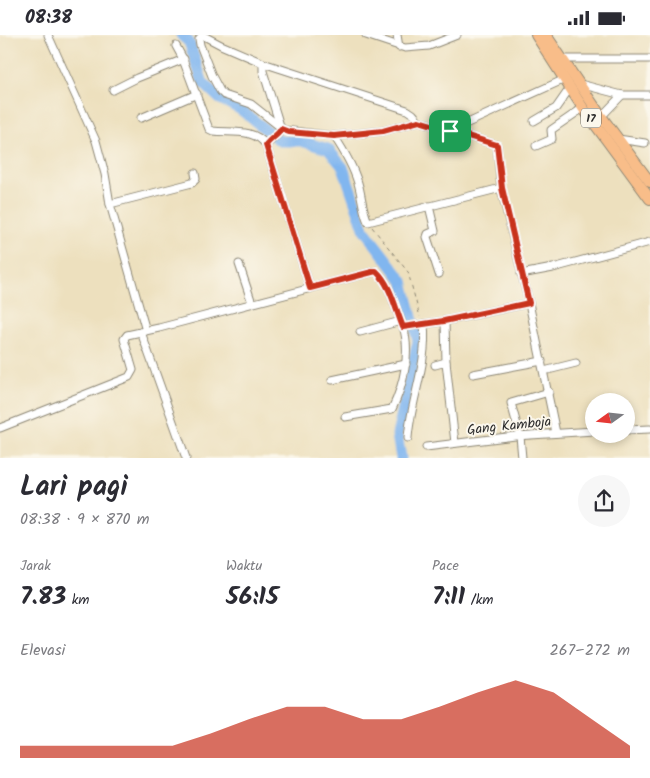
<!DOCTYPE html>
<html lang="id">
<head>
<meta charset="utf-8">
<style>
  :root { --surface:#fff; --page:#f7f7f7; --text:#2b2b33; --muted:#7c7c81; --accent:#c8321e }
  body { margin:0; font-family:Kalam,sans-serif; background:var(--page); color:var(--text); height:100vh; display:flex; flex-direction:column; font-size:19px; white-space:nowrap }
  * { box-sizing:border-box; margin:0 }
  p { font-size:16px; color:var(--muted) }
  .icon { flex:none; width:28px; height:28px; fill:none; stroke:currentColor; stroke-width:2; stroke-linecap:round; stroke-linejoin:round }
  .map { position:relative; height:423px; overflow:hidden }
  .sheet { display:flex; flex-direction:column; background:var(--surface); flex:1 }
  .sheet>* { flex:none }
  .needle { width:32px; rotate:255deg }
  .controls { position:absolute; left:585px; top:358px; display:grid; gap:10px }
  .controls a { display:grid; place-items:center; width:50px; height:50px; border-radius:50%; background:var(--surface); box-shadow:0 2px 8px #0003; font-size:25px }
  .pin { position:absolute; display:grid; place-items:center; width:42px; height:42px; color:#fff; margin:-21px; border-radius:10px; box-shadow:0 2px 8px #0006 }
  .round { display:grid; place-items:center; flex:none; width:52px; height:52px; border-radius:26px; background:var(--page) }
  .summary { display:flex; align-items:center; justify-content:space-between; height:85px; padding:0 20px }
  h1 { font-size:28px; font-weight:800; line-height:38px }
  .metrics { display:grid; grid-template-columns:repeat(3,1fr); gap:8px; height:85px; padding:5px 20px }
  .metrics div { display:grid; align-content:center }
  .metrics b { font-size:25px; font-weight:800 }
  .metrics small { font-size:14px; font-weight:400 }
  .metrics p { font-size:14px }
  .chart { height:140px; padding:10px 20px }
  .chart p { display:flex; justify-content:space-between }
  .chart svg { width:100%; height:90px; margin-top:5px; fill:var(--accent); opacity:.7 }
  .status { display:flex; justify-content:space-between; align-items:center; height:35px; padding:0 25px; background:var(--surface); direction:ltr }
  .status svg { height:14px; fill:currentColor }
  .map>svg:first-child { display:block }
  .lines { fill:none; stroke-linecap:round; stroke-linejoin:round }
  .river { stroke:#81b6ef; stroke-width:11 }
  .minor-casing { stroke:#8c8674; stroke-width:9 }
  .highway-casing { stroke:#8c8674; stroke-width:12 }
  .path { stroke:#8c8674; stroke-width:1; stroke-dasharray:4 4; stroke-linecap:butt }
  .minor { stroke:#fff; stroke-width:7 }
  .highway { stroke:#f8bd89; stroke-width:10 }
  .route-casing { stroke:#fff; stroke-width:10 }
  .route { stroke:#c8321e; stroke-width:6 }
  .labels { text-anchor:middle; stroke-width:4; stroke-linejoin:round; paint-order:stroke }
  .shield { fill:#fbf7ec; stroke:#696865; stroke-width:1 }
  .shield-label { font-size:12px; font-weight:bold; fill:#2b2b2b }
  .street-label { font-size:14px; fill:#2b2b2b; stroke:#fbf7ec }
</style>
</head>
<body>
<div class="status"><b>08:38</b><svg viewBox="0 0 49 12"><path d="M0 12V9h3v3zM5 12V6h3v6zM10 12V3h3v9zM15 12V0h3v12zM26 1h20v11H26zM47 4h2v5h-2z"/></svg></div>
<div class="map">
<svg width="650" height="423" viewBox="0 0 650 423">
  <rect width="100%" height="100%" fill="#fbf7ec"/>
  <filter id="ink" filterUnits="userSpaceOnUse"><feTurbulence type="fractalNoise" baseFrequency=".02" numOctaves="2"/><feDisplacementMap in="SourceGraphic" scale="10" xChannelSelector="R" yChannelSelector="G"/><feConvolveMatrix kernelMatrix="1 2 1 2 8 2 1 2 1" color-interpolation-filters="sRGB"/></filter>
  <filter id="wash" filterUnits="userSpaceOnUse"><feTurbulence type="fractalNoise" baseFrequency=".0096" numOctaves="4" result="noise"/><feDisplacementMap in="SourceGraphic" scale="20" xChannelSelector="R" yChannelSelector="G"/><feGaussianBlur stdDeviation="1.12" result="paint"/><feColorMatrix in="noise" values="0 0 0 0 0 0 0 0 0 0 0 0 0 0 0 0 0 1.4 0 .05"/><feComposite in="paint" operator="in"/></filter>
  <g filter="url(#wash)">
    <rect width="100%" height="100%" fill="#ede0be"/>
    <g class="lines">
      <path class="river" d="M181,0L189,7L203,48L220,64L241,75L280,106H301L328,114L343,132L365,196L403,246L418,306L397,400L401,423"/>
    </g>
  </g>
  <g filter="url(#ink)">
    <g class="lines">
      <g class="minor-casing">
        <g id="minor">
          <path d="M48,0L96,106L105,139L110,169"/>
          <path d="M202,0L199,4L200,10L212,41L220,56L224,60L251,69L284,95L334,101L383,96L419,86L497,110L501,153L529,268L556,398"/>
          <path d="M202,0L221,10L263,28"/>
          <path d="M366,0L405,13L429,11L457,0"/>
          <path d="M397,0L399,12"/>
          <path d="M176,11L182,22L209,94L213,96C231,98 254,93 266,110L310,253"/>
          <path d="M562,24H650"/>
          <path d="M580,49L622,60H650"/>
          <path d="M113,55L137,43L184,24"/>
          <path d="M141,83L197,59"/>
          <path d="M600,83L622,60"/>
          <path d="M534,86L556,73L570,53"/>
          <path d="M450,96L565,44"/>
          <path d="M334,101C344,116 353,131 358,148C362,161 362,174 368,187L501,153"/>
          <path d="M618,104L645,108"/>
          <path d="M266,110L279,98L281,94L263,36V28L407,75L413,79L419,86"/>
          <path d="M536,111L552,104L551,95L583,73"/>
          <path d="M429,171L435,196L428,199L427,202L439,239"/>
          <path d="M239,229L252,268"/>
          <path d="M521,239L553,233L650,207"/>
          <path d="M445,286L446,327L455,408"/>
          <path d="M403,292L445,286L529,268"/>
          <path d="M146,296L110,169L192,148L196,144L195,138"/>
          <path d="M141,297L186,423"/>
          <path d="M360,297L401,286"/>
          <path d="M435,330L446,327"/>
          <path d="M544,336L576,328"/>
          <path d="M473,339L542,326"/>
          <path d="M332,345L406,329"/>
          <path d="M0,393L129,342L133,335L124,304L127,300L159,293L376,236C387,245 391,260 396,273C398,279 401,285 403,291C411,317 404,350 392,374L345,382"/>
          <path d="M626,395L650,394"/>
          <path d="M408,403C411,363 428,330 424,289"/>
          <path d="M426,412L515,401L594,396"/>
          <path d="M522,423L520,401L511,368L549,357"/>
        </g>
      </g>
      <g class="highway-casing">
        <g id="highway">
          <path d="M536,0L583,73L650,164"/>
          <path d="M546,0L601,81L650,147"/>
        </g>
      </g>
      <path class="path" d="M372,192L408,237L420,282"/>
      <use href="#minor" class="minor"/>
      <use href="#highway" class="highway"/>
    </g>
  </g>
  <g class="lines" filter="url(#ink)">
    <g class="route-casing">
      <path id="route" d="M419,86L497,110L502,153L529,268L444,286L403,292C395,273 391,250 376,236L310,253L266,110C270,103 278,101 281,94L289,97L334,101L383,96Z"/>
    </g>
    <use href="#route" class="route"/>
  </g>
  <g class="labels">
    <rect class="shield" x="581" y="73.5" width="20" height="19" rx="4"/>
    <g class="shield-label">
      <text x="591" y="87">17</text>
    </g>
    <g class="street-label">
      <text transform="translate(509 390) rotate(-6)" y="5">Gang Kamboja</text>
    </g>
  </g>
</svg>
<div class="controls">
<a><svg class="needle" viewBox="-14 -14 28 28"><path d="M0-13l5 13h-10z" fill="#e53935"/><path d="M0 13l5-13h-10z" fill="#7c7c81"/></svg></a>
</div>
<div class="pin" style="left:450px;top:96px;background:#1e9e55"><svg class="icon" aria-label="arrive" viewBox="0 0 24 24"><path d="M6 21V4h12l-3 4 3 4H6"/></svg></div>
</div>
<section class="sheet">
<div class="summary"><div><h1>Lari pagi</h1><p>08:38 · 9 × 870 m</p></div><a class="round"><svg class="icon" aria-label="share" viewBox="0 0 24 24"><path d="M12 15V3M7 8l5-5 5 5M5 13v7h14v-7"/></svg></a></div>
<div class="metrics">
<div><p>Jarak</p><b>7.83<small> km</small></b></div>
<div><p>Waktu</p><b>56:15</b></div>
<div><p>Pace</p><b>7:11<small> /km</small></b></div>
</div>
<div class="chart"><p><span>Elevasi</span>267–272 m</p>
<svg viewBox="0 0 160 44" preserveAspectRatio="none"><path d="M0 44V38L10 38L20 38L30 38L40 38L50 32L60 25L70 19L80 19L90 25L100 25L110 19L120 12L130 6L140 12L150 25L160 38V44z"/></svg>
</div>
</section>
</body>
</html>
